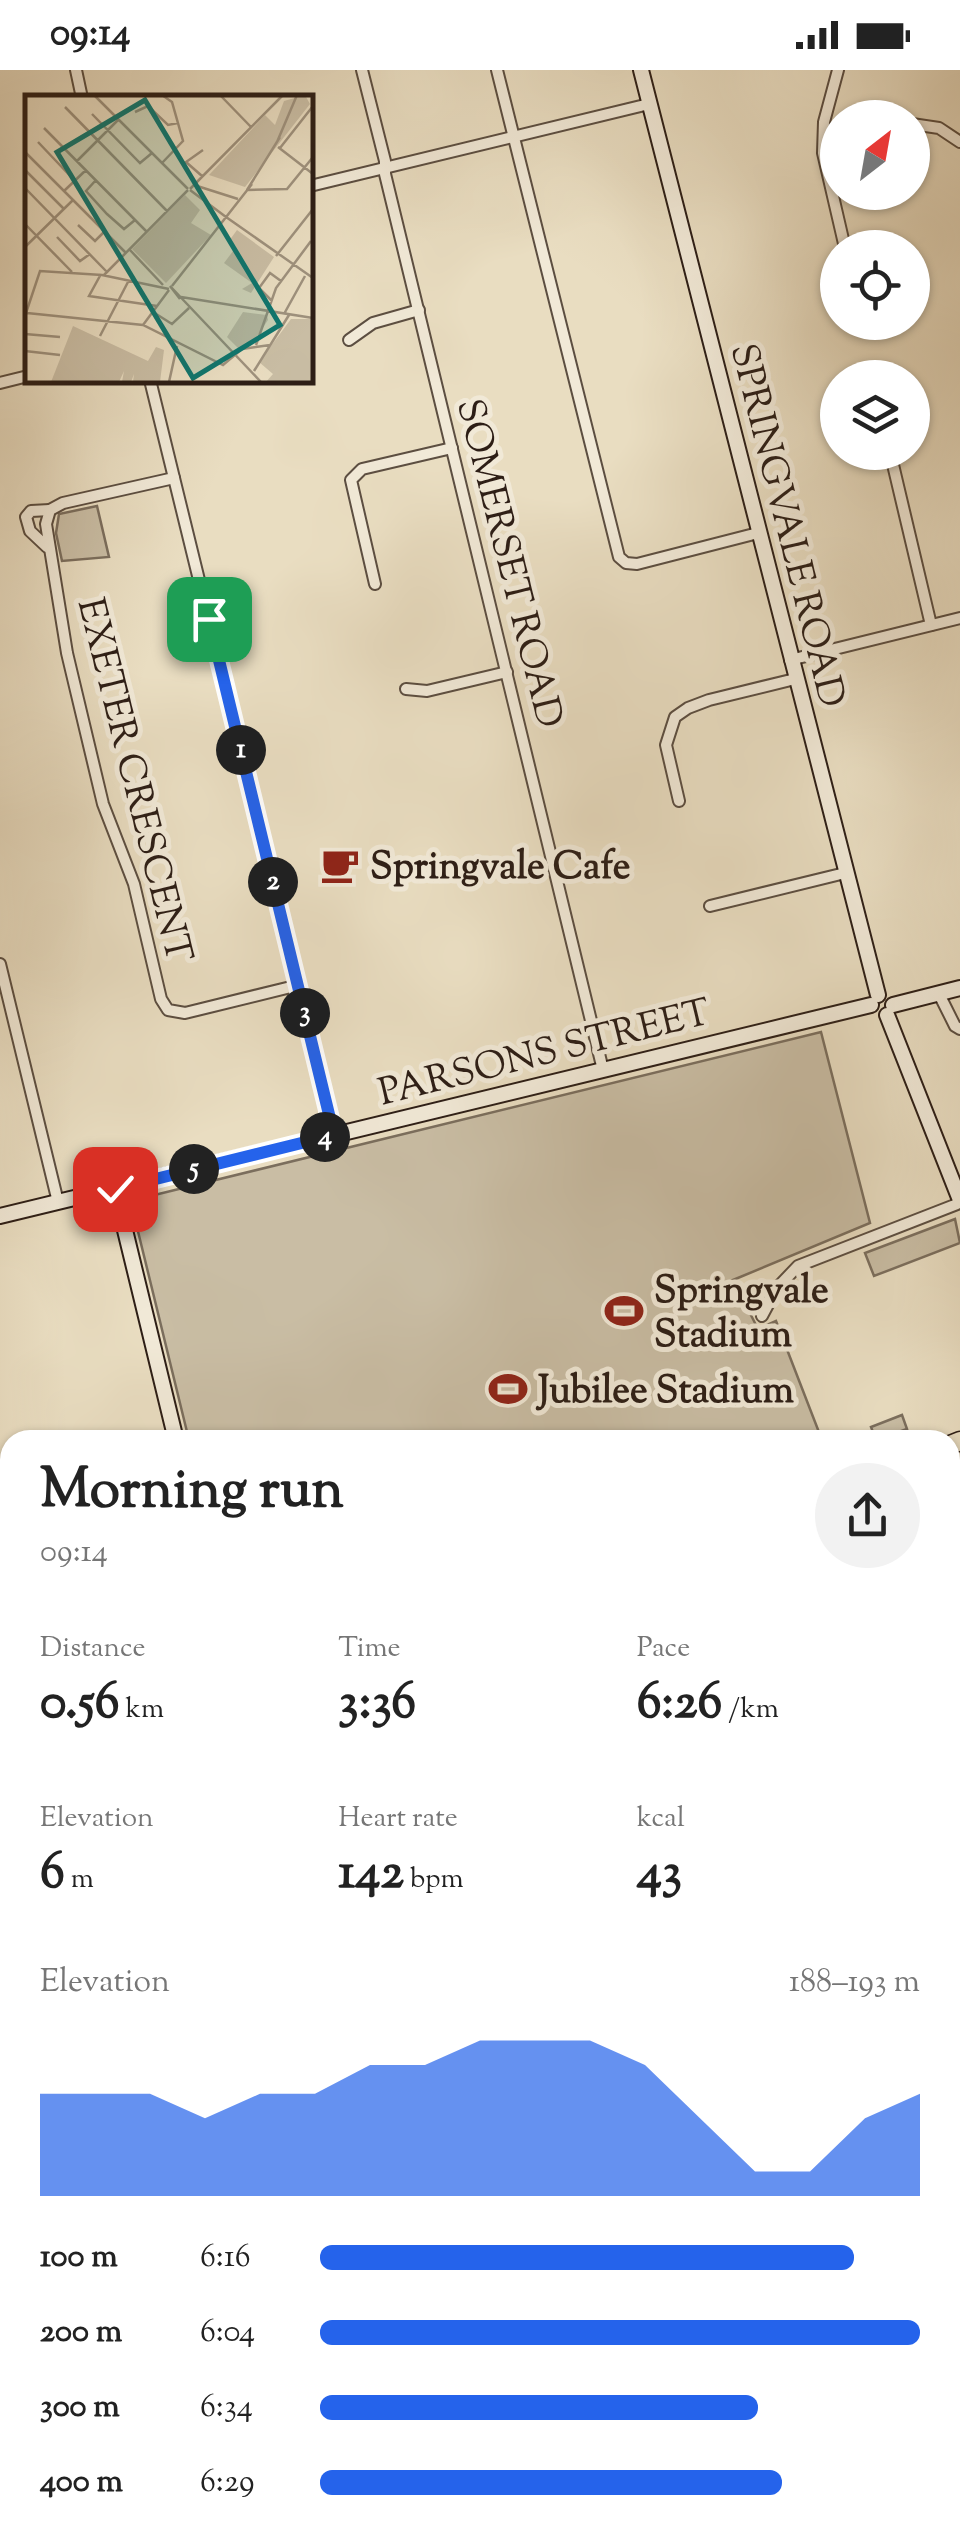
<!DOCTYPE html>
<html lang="en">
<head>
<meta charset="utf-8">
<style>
  :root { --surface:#fff; --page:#f2f2f2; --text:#222; --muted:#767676; --accent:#2563eb }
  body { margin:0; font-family:"Sorts Mill Goudy",serif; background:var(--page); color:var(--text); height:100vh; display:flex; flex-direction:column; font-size:38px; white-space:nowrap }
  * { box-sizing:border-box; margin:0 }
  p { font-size:32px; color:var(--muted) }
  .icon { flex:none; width:55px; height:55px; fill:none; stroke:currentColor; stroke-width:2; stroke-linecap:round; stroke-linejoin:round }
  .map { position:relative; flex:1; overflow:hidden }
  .drawer { position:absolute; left:0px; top:1360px; width:960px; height:1110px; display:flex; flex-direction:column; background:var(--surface); border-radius:30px 30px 0 0; box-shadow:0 2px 8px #0004 }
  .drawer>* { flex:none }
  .needle { width:65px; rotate:31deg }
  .buttons { position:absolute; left:820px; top:30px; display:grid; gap:20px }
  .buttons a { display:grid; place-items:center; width:110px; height:110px; border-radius:50%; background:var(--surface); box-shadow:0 2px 8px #0004; font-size:50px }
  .pin { position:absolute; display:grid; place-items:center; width:85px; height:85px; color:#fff; margin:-42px; border-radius:20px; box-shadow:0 5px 15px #0006 }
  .km { position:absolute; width:50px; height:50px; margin:-25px; border-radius:50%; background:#222; color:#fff; font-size:28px; line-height:50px; text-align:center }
  .round { display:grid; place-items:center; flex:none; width:105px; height:105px; border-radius:52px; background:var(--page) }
  .head { display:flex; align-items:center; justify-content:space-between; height:170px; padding:0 40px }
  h1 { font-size:55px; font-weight:700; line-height:75px }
  .figures { display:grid; grid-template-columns:repeat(3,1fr); gap:15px; height:170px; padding:10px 40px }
  .figures div { display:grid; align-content:center }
  .figures b { font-size:50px; font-weight:700 }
  .figures small { font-size:28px; font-weight:400 }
  .figures p { font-size:28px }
  .chart { height:280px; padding:20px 40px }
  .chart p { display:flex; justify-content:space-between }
  .chart svg { width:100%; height:180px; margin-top:10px; fill:var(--accent); opacity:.7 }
  ul { padding:0 40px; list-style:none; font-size:32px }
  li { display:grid; grid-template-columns:160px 120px 1fr; align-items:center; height:75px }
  li i { height:25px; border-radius:12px; background:var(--accent) }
  .status { display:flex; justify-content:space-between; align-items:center; height:70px; padding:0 50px; background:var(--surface); direction:ltr }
  .status svg { height:28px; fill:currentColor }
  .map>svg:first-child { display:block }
  .green { fill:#c9bda4; stroke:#7b6e5d; stroke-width:2.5 }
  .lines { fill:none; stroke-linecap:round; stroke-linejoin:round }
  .street-casing { stroke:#5c4e41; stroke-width:14 }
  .secondary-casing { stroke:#2d1e16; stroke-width:18 }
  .highway-casing { stroke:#2d1e16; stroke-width:21 }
  .street { stroke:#f1e9d7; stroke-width:10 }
  .secondary { stroke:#f1e9d7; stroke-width:14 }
  .highway { stroke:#e9ddc1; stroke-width:18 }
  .route-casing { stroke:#fff; stroke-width:20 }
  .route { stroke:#2563eb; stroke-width:12 }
  .labels { text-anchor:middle; stroke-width:10; stroke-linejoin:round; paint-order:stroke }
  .street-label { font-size:38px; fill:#2d1e16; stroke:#f1e9d7 }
  .poi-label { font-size:38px; font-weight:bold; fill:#2d1e16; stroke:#f1e9d7; text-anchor:start }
  .inset-road { fill:none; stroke:#9e917d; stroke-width:2.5 }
  .view { fill:#0f766e; fill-opacity:0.15; stroke:#0f766e; stroke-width:5 }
  .inset-edge { fill:none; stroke:#2d1e16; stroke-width:5 }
</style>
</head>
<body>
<div class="status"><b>09:14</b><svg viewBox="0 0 49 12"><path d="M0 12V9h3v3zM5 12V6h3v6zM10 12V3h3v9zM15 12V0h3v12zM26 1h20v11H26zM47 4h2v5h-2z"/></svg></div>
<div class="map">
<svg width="960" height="2470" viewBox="0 0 960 2470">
  <rect width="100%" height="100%" fill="#e9ddc1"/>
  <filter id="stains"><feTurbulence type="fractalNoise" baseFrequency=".002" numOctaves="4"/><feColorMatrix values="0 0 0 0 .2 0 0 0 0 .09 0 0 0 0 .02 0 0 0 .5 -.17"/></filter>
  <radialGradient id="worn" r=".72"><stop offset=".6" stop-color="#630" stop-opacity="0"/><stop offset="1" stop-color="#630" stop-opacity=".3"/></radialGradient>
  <g class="green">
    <path d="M97,436L109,487L62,491L56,463L59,444Z"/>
    <path d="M821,962L870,1153L733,1210L758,1259L776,1251L822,1370H189L134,1145L138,1129Z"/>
    <path d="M955,1149L960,1173L874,1206L865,1183Z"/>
    <path d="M902,1345L907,1359L876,1370L871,1357Z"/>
    <path d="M960,1635V2004L950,2008V1639Z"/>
    <path d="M537,2460H697C668,2470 572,2470 537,2460Z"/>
  </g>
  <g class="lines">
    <g class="street-casing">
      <g id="street">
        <path d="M76,0L82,28"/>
        <path d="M362,0L385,91V104L603,1000"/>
        <path d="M497,0L619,487L626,493L637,494L758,463"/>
        <path d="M838,0L824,52L823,83L845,178"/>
        <path d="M912,54L939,58L960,72"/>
        <path d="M310,116L649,34"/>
        <path d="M349,270L373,253L419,240"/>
        <path d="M150,310L335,1065"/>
        <path d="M0,313L28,306"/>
        <path d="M890,382L931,555"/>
        <path d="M174,408L63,433L50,440L46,454L67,583L103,734L134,814L161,929L168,940L185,943L299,915"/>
        <path d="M47,477L30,461L26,447L31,441L50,440"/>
        <path d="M375,514L351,410L362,399L452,378"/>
        <path d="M790,590L960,548"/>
        <path d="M406,619L427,621L507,602"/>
        <path d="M679,731L666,675L675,647L688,638L709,630L795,609"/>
        <path d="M710,836L845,803"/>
        <path d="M0,894L58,1132"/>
        <path d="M939,924L955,956L960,959"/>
        <path d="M762,1246L777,1218L798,1196L960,1133"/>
        <path d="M0,1663L10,1672"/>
        <path d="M0,1749L10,1745"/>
        <path d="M0,1756L10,1782"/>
        <path d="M950,2096L960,2075"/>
        <path d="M0,2101L10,2115"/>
        <path d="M0,2164L10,2157"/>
        <path d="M950,2179L960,2190"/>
        <path d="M950,2304L960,2289"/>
        <path d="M0,2428L10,2435"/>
        <path d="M62,2460L66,2470"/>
        <path d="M264,2460L272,2470"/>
        <path d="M707,2470L722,2460"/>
      </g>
    </g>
    <g class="secondary-casing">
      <g id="secondary">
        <path d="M641,0L878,925"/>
        <path d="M893,935L960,918"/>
        <path d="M887,945L960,1130"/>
        <path d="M115,1119L176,1370"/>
        <path d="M0,1146L871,935"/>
        <path d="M0,1401L10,1410"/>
        <path d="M950,2339L960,2346"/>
      </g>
    </g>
    <g class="highway-casing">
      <g id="highway">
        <path d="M950,1375L960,1371"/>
        <path d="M441,2460L443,2470"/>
      </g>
    </g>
    <use href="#street" class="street"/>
    <use href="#secondary" class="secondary"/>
    <use href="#highway" class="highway"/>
  </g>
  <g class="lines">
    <g class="route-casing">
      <path id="route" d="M115,1119L334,1065L209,549"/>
    </g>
    <use href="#route" class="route"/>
  </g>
  <defs>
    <g id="cafe-bare" transform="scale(3)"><path d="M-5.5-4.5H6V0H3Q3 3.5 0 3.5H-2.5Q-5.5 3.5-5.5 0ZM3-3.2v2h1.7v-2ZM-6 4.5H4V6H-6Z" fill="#8f2418" stroke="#f1e9d7" stroke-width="2.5" paint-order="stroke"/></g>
    <g id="stadium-bare" transform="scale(3)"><path d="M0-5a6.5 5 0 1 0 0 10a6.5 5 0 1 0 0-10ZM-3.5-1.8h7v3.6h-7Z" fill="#8f2418" stroke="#f1e9d7" stroke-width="2.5" paint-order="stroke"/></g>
  </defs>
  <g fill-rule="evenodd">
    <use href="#cafe-bare" x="340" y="795"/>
    <use href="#stadium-bare" x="624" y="1241"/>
    <use href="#stadium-bare" x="508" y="1319"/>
  </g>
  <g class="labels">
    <g class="street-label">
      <text transform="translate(789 455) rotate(76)" y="13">SPRINGVALE ROAD</text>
      <text transform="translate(511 493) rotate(76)" y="13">SOMERSET ROAD</text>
      <text transform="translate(136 710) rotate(76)" y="13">EXETER CRESCENT</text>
      <text transform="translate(544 981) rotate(-14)" y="13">PARSONS STREET</text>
    </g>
    <g class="poi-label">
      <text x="370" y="808">Springvale Cafe</text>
      <text x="654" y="1232">Springvale<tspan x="654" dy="44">Stadium</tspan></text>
      <text x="538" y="1332">Jubilee Stadium</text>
    </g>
  </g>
  <g transform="translate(25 25)">
    <rect width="288" height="288" fill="#e9ddc1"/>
    <path d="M280,0L285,9L220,92L184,80L240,20L250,30L259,6ZM160,100L175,115L166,128L186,140L141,188L107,154ZM212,135L249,162L226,198L217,194L227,188L199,168L211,152L204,146ZM218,217L242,220L243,225L227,249L214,254L202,242ZM266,224H287V287H241L248,279L234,267ZM48,231L123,266L131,252L139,255L135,287H108L109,279L106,287H97L99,276L94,287H26Z" fill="#c9bda4"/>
    <path class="inset-road" d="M69,0L163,94M195,0L226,32M40,12L142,116M110,17L123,11L143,30L153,28M67,19L115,68L127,58M19,33L121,136M13,47L50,86M252,47L272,0M253,52L288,79M255,53L288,11M0,57L100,157M52,66L93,25M137,68L158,46L147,7L137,0M0,75L39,114M177,81L161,67L178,55M71,85L61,96L82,119L99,134L110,125M169,90L213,104M0,93L81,176M165,94L258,0M165,95L201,122M222,95L262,94L288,62M222,95L255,42M39,96L61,75M201,122L288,183M0,129L47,177M53,130L70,146L79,137M32,142L55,166L65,159M0,152L48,105M105,155L138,190M251,161L288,114M76,179L64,201L132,211M79,180L163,95M147,191L227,89M156,202L288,223M155,204L145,191L236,287M247,206L234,193L245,178L256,186M128,217L147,229L164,213M2,218L118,230L198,270L217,254L245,250M259,219L280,181M0,221L15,176L77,180L144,194M118,230L144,195M0,239L35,242M75,241L104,185M231,250L251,193L286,146M0,256L35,260M229,276L264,220M144,287L152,251"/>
    <path class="view" d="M120,5L255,230L168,283L32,57Z"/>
    <rect width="288" height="288" class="inset-edge"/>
  </g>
  <rect width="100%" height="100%" filter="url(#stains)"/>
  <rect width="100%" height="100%" fill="url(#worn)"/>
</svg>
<div class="buttons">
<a><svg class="needle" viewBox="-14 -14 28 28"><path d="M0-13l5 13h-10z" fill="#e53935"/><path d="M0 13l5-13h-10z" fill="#767676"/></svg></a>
<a><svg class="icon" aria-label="locate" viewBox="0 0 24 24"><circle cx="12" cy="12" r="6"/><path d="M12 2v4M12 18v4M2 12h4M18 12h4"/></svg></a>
<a><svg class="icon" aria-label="layers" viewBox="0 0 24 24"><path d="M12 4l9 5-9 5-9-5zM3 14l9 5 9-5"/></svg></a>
</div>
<div class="pin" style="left:209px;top:549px;background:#1e9e55"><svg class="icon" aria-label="arrive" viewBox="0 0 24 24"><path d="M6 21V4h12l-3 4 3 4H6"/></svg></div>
<div class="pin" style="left:115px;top:1119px;background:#d93025"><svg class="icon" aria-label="check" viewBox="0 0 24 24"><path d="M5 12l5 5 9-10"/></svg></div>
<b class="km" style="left:241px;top:680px">1</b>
<b class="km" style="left:273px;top:812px">2</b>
<b class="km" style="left:305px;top:943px">3</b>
<b class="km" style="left:325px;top:1067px">4</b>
<b class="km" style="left:194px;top:1099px">5</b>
<section class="drawer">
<div class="head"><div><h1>Morning run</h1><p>09:14</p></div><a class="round"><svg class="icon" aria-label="share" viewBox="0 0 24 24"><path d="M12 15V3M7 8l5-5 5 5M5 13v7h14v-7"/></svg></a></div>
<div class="figures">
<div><p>Distance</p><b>0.56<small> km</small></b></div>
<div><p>Time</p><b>3:36</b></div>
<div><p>Pace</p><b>6:26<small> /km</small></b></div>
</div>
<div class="figures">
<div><p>Elevation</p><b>6<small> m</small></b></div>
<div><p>Heart rate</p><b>142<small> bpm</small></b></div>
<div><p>kcal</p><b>43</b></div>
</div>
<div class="chart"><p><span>Elevation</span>188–193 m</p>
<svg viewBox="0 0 160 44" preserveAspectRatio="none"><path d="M0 44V19L10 19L20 19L30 25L40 19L50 19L60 12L70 12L80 6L90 6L100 6L110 12L120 25L130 38L140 38L150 25L160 19V44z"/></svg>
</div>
<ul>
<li><b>100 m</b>6:16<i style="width:89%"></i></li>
<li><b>200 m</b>6:04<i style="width:100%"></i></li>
<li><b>300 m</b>6:34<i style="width:73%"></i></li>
<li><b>400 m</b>6:29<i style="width:77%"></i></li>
</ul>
</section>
</div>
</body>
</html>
